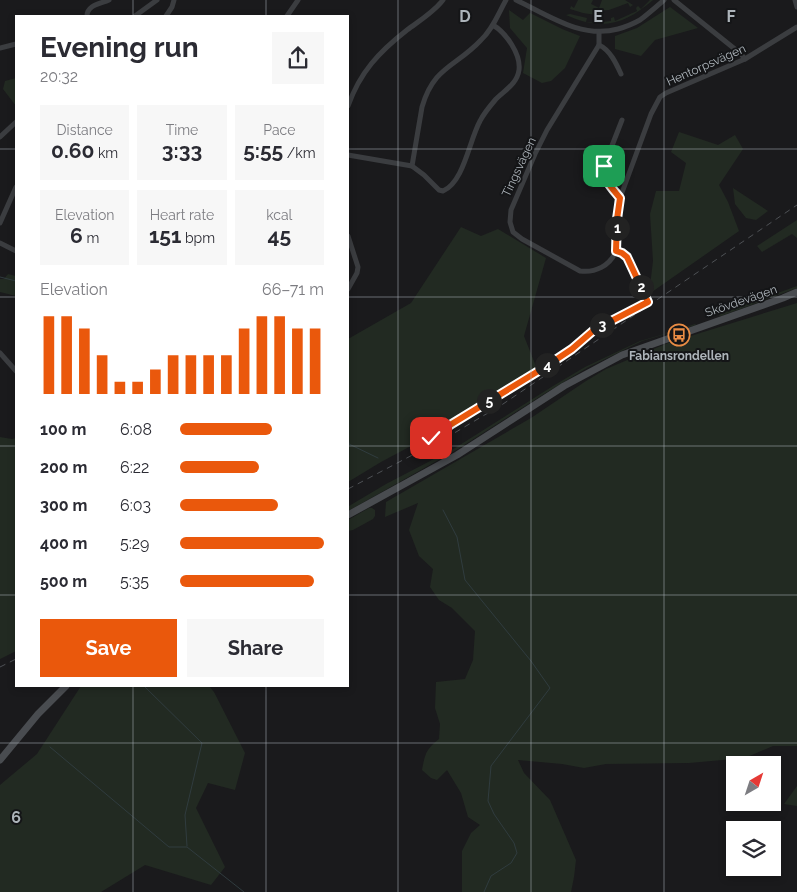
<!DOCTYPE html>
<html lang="en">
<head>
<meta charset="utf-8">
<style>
  :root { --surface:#fff; --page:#f7f7f7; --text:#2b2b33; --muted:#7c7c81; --accent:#ea580c }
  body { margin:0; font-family:Raleway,sans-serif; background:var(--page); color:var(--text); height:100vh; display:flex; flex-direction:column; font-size:19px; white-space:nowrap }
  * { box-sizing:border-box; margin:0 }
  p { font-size:16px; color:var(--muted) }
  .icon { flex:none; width:28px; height:28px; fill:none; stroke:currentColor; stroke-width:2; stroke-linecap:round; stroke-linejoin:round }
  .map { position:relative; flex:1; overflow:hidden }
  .side { position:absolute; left:15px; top:15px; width:334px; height:672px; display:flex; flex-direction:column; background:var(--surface); border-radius:0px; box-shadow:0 2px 8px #0003 }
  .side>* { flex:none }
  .needle { width:32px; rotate:39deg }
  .fabs { position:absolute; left:726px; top:756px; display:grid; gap:10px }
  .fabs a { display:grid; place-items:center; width:55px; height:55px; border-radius:0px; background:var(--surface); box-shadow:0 2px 8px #0003; font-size:25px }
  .pin { position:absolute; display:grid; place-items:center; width:42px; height:42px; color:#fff; margin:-21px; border-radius:10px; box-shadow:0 2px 8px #0006 }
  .km { position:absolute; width:25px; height:25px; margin:-12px; border-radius:50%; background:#222; color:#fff; font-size:14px; line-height:25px; text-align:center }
  .round { display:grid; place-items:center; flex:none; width:52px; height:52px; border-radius:0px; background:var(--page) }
  .summary { display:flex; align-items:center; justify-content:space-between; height:85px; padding:0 25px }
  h1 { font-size:28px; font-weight:700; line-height:38px }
  .figures { display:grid; grid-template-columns:repeat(3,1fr); gap:8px; height:85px; padding:5px 25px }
  .figures div { display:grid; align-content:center; border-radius:0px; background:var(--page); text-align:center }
  .figures b { font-size:21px; font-weight:700 }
  .figures small { font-size:14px; font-weight:400 }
  .figures p { font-size:14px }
  .chart { height:140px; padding:10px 25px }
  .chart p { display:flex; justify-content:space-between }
  .chart svg { width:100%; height:90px; margin-top:5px; stroke:var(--accent); stroke-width:6 }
  .action { display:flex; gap:10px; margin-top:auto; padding:10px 25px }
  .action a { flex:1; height:58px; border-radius:0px; background:var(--accent); color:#fff; font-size:20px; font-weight:700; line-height:58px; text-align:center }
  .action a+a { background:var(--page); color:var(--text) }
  ul { padding:0 25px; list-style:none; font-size:16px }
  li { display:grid; grid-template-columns:80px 60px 1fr; align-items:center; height:38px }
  li i { height:12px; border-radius:6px; background:var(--accent) }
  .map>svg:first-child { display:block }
  .green { fill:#222a22 }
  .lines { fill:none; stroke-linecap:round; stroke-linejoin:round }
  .stream { stroke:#303c3f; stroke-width:1 }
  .minor { stroke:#3b3d40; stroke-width:5 }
  .secondary { stroke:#494c50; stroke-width:7 }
  .rail { stroke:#4e5155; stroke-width:1; stroke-dasharray:6 5; stroke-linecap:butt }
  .route-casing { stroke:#fff; stroke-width:10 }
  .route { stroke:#ea580c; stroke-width:6 }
  .grid { fill:none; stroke:#adb4ba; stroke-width:1; stroke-opacity:0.55 }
  .labels { text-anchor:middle; stroke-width:4; stroke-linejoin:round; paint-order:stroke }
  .street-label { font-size:12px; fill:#adb4ba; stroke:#141517 }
  .poi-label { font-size:12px; font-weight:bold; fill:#adb4ba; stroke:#141517 }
  .grid-label { font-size:16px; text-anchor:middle; font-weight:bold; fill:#adb4ba; stroke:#141517; stroke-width:4; stroke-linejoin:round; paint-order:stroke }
</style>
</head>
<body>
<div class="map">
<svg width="797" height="892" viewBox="0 0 797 892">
  <rect width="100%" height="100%" fill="#1a1a1c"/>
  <g class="green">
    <path d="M578,0H593L591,4L599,8L602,0H625L633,5L630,7L628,3L609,10L597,11L596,15L583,13L570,9L571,6L574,8Z"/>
    <path d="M650,0H653C624,25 602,31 566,15L570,14L587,18L586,22L596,23L611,21V18L614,17L615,21L637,11L636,8L638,6L641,9Z"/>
    <path d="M670,7L698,28L655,40L641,56L615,49V36L637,28Z"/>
    <path d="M509,10L523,20L530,13L562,29L580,36L565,68L551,81L542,83L523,73L527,48L510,28Z"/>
    <path d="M16,78V106L3,89L5,81Z"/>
    <path d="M679,132L718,145L735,135L743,149L719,185L728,202L739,231L649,294L653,261L650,214L656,191H679L686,163L671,152Z"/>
    <path d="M733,188L768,211L756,220L746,218L735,204Z"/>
    <path d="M797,220V238L792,234L762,252L757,246Z"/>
    <path d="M461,227L481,236L498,229L546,258L524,336L537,369L441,429L411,446L381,462L348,482V339L411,303Z"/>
    <path d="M8,274L16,276V296L0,292V279H4Z"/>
    <path d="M797,286V288L721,316L718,315Z"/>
    <path d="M797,303V746H773L745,758L689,763L606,764L584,768L562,764L518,760L524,773L550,800L576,860L574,877L571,892H462V851L471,833L480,825L468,817L461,793L447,770L437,780L431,778L422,770C425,754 426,749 439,739L440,724L435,708L436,682L465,679L473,660L475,631L452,608L439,600L430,587L433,569L419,556L409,530L418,503L385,517L386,502L531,418L586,381L606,369L668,343Z"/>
    <path d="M695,324L696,325L642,341L587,368L544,394L458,449L348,511V507L349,506L386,484L455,448L553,386L585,367L640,341L668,333Z"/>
    <path d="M0,437L12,439L16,438V651L0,659Z"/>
    <path d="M369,508H372L375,510V516L373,519L353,530L348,531V520Z"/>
    <path d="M81,686H209L214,692L245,753L235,790L208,783L196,808L225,867L211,885L145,865L101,892H0V785L37,754Z"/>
    <path d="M797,786V806L784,804Z"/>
  </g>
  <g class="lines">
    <g class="stream">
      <path d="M0,277L16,281"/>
      <path d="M348,438L349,444L378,458"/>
      <path d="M443,510L457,537L465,580L531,661L550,688L491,766L488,801L494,814L514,843L517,853L511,863L491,876L484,892"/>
      <path d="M144,686L202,743L185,815L187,846"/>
      <path d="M50,747L169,847H187L244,892"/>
    </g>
    <g class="minor">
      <path d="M516,0C548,15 581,39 618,29C625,27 633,24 640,20C648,14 656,7 664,0"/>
      <path d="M674,0L741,54L745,59"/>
      <path d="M795,0L797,7"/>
      <path d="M87,16C87,5 100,4 109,0"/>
      <path d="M135,16L157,0"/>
      <path d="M166,16L172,7L174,0"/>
      <path d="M287,16L298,0"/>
      <path d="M493,25C506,33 521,54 519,70C517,84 505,90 496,99C490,106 484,113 480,121C469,141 464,182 443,191L439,190L424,175L412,166L422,107C434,66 456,67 481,40C493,29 498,14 506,0"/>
      <path d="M599,32V45L547,130L535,154L511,210L510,222L513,232L522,239L580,271C595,273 610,266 616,251"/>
      <path d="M599,45C610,50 616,63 621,74"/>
      <path d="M0,48L16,44"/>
      <path d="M348,106C360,72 379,52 407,30C419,21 434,12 443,0"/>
      <path d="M0,137L16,122"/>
      <path d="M348,155L412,166"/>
      <path d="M620,198C613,189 602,179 604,166L622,120"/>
      <path d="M0,223L16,187"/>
      <path d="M348,236L358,267L357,273L348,289"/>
      <path d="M0,243L16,251"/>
      <path d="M0,353L16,371"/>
      <path d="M431,438L450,425L545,367L572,349L593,331L648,302L627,257L622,253L616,251L617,219L620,198L651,114L660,97L666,93L745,59L797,27"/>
    </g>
    <g class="secondary">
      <path d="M348,515L457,455L564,386L622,355L783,298L797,292"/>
      <path d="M0,760L38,714L66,686"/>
    </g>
    <g class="rail">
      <path d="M348,489L456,432L503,404L797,205"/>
      <path d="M0,667L16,659"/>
    </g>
  </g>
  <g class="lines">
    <g class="route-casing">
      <path id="route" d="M431,438L450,425L545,367L572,349L594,330L648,302L627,257L622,253L616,251L617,219L620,198C613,189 602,179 604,166"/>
    </g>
    <use href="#route" class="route"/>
  </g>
  <path class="grid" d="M133,0V16M266,0V16M398,0V892M531,0V892M664,0V892M0,149H16M348,149H797M0,297H16M348,297H797M0,446H16M348,446H797M0,595H16M348,595H797M133,686V892M266,686V892M0,743H797"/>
  <defs>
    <g id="bus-ring" transform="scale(1.125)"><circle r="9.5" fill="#141517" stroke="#e98c44" stroke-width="1.5"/><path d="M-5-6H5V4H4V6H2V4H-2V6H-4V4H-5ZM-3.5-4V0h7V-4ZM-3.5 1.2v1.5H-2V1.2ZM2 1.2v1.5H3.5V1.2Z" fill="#e98c44"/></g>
  </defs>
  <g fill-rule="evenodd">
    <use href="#bus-ring" x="679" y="335"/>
  </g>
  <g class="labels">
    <g class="street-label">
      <text transform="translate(706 65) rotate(-24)" y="4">Hentorpsvägen</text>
      <text transform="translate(519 167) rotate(-65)" y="4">Tingsvägen</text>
      <text transform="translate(741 301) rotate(-19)" y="4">Skövdevägen</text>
    </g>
    <g class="poi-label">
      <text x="679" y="360">Fabiansrondellen</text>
    </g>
  </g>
  <g class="grid-label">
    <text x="465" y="22">D</text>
    <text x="598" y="22">E</text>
    <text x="731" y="22">F</text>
    <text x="16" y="823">6</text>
  </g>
</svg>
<div class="fabs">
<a><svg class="needle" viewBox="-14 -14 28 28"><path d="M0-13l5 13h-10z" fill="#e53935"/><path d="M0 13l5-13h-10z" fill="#7c7c81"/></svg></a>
<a><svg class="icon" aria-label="layers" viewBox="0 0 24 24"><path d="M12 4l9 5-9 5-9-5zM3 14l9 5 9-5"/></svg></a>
</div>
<div class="pin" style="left:604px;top:166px;background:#1e9e55"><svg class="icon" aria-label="arrive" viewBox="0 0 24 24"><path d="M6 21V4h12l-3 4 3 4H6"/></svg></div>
<div class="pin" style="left:431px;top:438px;background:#d93025"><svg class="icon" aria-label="check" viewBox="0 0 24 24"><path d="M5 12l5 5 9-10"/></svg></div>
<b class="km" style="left:617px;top:228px">1</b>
<b class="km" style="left:641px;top:287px">2</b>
<b class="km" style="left:602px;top:325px">3</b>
<b class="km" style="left:547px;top:365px">4</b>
<b class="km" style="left:489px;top:401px">5</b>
<section class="side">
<div class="summary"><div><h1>Evening run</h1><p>20:32</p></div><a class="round"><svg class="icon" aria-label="share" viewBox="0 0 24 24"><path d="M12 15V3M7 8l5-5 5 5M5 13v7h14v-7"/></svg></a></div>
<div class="figures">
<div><p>Distance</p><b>0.60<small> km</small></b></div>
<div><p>Time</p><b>3:33</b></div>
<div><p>Pace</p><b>5:55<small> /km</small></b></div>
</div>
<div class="figures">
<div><p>Elevation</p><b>6<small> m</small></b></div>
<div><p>Heart rate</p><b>151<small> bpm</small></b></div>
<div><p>kcal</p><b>45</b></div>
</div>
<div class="chart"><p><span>Elevation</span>66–71 m</p>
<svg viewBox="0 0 160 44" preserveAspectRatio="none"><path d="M5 44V6M15 44V6M25 44V12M35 44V25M45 44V38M55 44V38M65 44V32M75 44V25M85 44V25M95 44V25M105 44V25M115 44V12M125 44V6M135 44V6M145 44V12M155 44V12"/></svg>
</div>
<ul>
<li><b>100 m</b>6:08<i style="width:64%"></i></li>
<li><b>200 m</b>6:22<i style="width:55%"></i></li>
<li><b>300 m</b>6:03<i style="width:68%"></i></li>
<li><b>400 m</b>5:29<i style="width:100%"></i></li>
<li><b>500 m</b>5:35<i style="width:93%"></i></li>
</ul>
<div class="action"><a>Save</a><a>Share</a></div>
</section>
</div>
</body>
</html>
